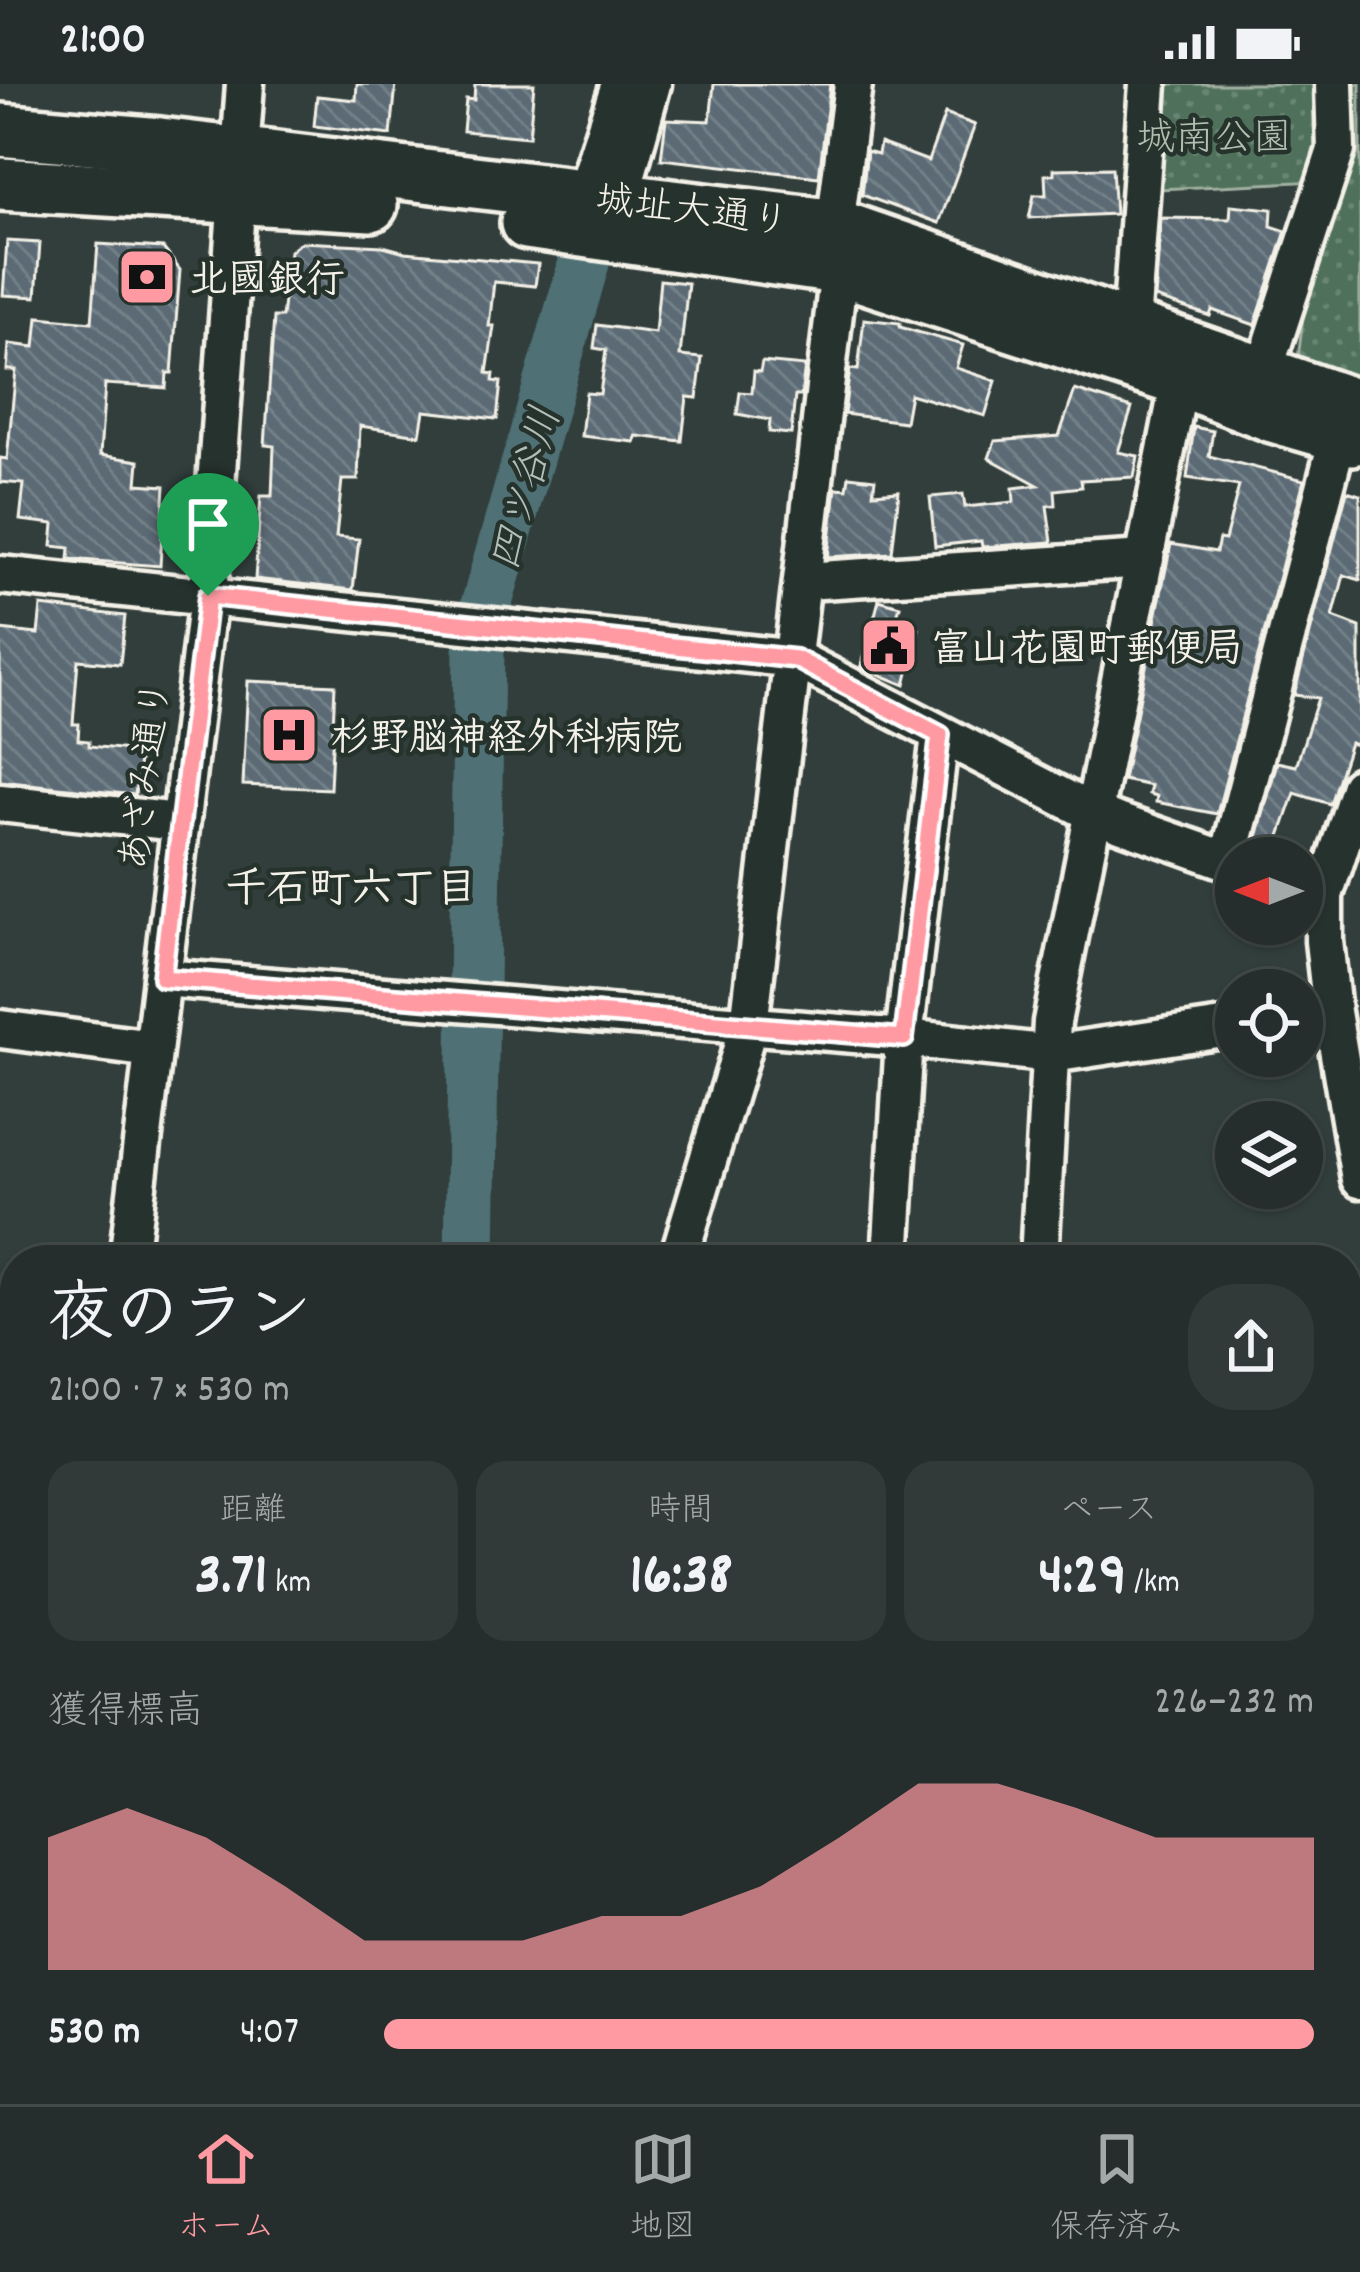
<!DOCTYPE html>
<html lang="ja">
<head>
<meta charset="utf-8">
<style>
  :root { --surface:#252e2c; --page:#313a38; --text:#f1f3f6; --muted:#a3a8a9; --line:#424a48; --accent:#ff9aa2 }
  body { margin:0; font-family:Dekko,"Klee One",sans-serif; background:var(--page); color:var(--text); height:100vh; display:flex; flex-direction:column; font-size:45px; white-space:nowrap }
  * { box-sizing:border-box; margin:0 }
  p { font-size:39px; color:var(--muted) }
  .icon { flex:none; width:66px; height:66px; fill:none; stroke:currentColor; stroke-width:2; stroke-linecap:round; stroke-linejoin:round }
  .map { position:relative; flex:1; overflow:hidden }
  .details { position:absolute; left:0px; top:1161px; width:1362px; height:861px; display:flex; flex-direction:column; background:var(--surface); border-radius:48px 48px 0 0; box-shadow:0 3px 9px #0004,0 0 0 3px var(--line) }
  .details>* { flex:none }
  .needle { width:78px; rotate:270deg }
  .buttons { position:absolute; left:1215px; top:753px; display:grid; gap:24px }
  .buttons a { display:grid; place-items:center; width:108px; height:108px; border-radius:50%; background:var(--surface); box-shadow:0 3px 9px #0004,0 0 0 3px var(--line); font-size:60px }
  .pin { position:absolute; display:grid; place-items:center; width:102px; height:102px; color:#fff; margin:-123px -51px; border-radius:50% 50% 50% 0; rotate:-45deg; box-shadow:0 0 12px #0007 }
  .pin .icon { rotate:45deg }
  .round { display:grid; place-items:center; flex:none; width:126px; height:126px; border-radius:48px; background:var(--page) }
  .summary { display:flex; align-items:center; justify-content:space-between; height:204px; padding:0 48px }
  h1 { font-size:66px; font-weight:700; line-height:90px }
  .stats { display:grid; grid-template-columns:repeat(3,1fr); gap:18px; height:204px; padding:12px 48px }
  .stats div { display:grid; align-content:center; border-radius:30px; background:var(--page); text-align:center }
  .stats b { font-size:60px; font-weight:700 }
  .stats small { font-size:33px; font-weight:400 }
  .stats p { font-size:33px }
  .chart { height:336px; padding:24px 48px }
  .chart p { display:flex; justify-content:space-between }
  .chart svg { width:100%; height:216px; margin-top:12px; fill:var(--accent); opacity:.7 }
  ul { padding:0 48px; list-style:none; font-size:39px }
  li { display:grid; grid-template-columns:192px 144px 1fr; align-items:center; height:90px }
  li i { height:30px; border-radius:15px; background:var(--accent) }
  .status { display:flex; justify-content:space-between; align-items:center; height:84px; padding:0 60px; background:var(--surface); direction:ltr }
  .status svg { height:33px; fill:currentColor }
  .tab-bar { display:flex; justify-content:space-around; align-items:center; height:168px; border-top:3px solid var(--line); background:var(--surface); font-size:33px; color:var(--muted) }
  .tab-bar a { display:grid; justify-items:center; gap:6px }
  .tab-bar .on { color:var(--accent) }
  .map>svg:first-child { display:block }
  .grass { fill:url(#grass-dots); stroke:#a2b1a2; stroke-width:3 }
  .garden { fill:#4f715c; stroke:#a2b1a2; stroke-width:3 }
  .lines { fill:none; stroke-linecap:round; stroke-linejoin:round }
  .river { stroke:#4f7175; stroke-width:51 }
  .building { fill:url(#building-back-hatch); stroke:#f4f1e8; stroke-width:3 }
  .minor-casing { stroke:#f4f1e8; stroke-width:45 }
  .highway-casing { stroke:#f4f1e8; stroke-width:60 }
  .minor { stroke:#26332d; stroke-width:36 }
  .highway { stroke:#26332d; stroke-width:51 }
  .route-casing { stroke:#fff; stroke-width:24 }
  .route { stroke:#ff9aa2; stroke-width:15 }
  .labels { text-anchor:middle; stroke-width:9; stroke-linejoin:round; paint-order:stroke }
  .park-label { font-size:39px; fill:#b2beb0; stroke:#26332d }
  .street-label { font-size:39px; fill:#f4f1e8; stroke:#26332d }
  .poi-label { font-size:39px; font-weight:bold; fill:#f4f1e8; stroke:#26332d; text-anchor:start }
  .water-label { font-size:42px; font-style:italic; fill:#b2beba; stroke:#26332d }
  .neighbourhood-label { font-size:42px; font-weight:bold; fill:#f4f1e8; stroke:#26332d }
</style>
</head>
<body>
<div class="status"><b>21:00</b><svg viewBox="0 0 49 12"><path d="M0 12V9h3v3zM5 12V6h3v6zM10 12V3h3v9zM15 12V0h3v12zM26 1h20v11H26zM47 4h2v5h-2z"/></svg></div>
<div class="map">
<svg width="1360" height="2020" viewBox="0 0 1360 2020">
  <defs>
    <pattern id="grass-dots" width="8" height="8" patternUnits="userSpaceOnUse" patternTransform="scale(3)"><rect width="8" height="8" fill="#4f715c"/><path d="M2 2h.1M6 6h.1" fill="none" stroke="#698673" stroke-width="1.8" stroke-linecap="round"/></pattern>
    <pattern id="building-back-hatch" width="6" height="6" patternUnits="userSpaceOnUse" patternTransform="scale(3)"><rect width="6" height="6" fill="#5b6b74"/><path d="M-1 5l2 2M0 0l6 6M5-1l2 2" fill="none" stroke="#738188"/></pattern>
  </defs>
  <rect width="100%" height="100%" fill="#313e3b"/>
  <filter id="ink" filterUnits="userSpaceOnUse"><feTurbulence type="fractalNoise" baseFrequency=".00833" numOctaves="2"/><feDisplacementMap in="SourceGraphic" scale="24" xChannelSelector="R" yChannelSelector="G"/><feConvolveMatrix kernelMatrix="1 2 1 2 8 2 1 2 1" color-interpolation-filters="sRGB"/></filter>
  <g filter="url(#ink)">
    <path class="grass" d="M1165,0H1360V305L1297,283L1319,97L1160,105Z"/>
    <path class="garden" d="M809,2007H1159L1166,2020H808Z"/>
    <g class="lines">
      <g class="river">
        <path d="M470,1176L479,565L485,525L605,105"/>
        <path d="M1261,2020L1274,2007"/>
      </g>
    </g>
    <g class="building">
      <path d="M357,0H396L391,51L314,42L317,12L356,16Z"/>
      <path d="M475,0H534L529,53L463,47L466,15L474,16Z"/>
      <path d="M714,0H830L819,93L661,75L666,35L710,37Z"/>
      <path d="M945,30L975,41L939,139L862,111L867,67L878,70L880,59L928,77Z"/>
      <path d="M1112,84L1115,130L1029,134L1034,111H1046L1045,91L1054,90V85Z"/>
      <path d="M1231,121L1272,125L1271,142L1286,147L1255,241L1212,226L1210,232L1155,214L1161,134L1230,135Z"/>
      <path d="M7,157L40,159L36,213L3,211Z"/>
      <path d="M301,158L383,162L405,168L538,180L535,202L494,198L489,242H494L487,289L494,290L493,297L501,298L497,335L424,327L420,351L360,342L358,396H342L336,453L359,455L353,506L255,495L261,412H272L274,362L265,361L274,233H282L290,167Z"/>
      <path d="M98,160L163,164L180,186L172,289H167L166,304L105,300L100,371L139,377L137,400L165,402L160,482L69,475L70,464L52,462L54,440L20,436L24,400L0,398V374L7,375L16,286H7L9,260L35,263L38,233L92,238Z"/>
      <path d="M660,196L688,199L680,272L702,274L697,314L687,313L682,357L636,352L635,358L581,352L586,309L600,310L606,266L594,264L597,241L655,249Z"/>
      <path d="M864,235L900,239V243L963,261L956,284L996,297L985,332L910,310L905,338L844,330L850,285L858,286Z"/>
      <path d="M762,278L805,282L801,312H795L791,350L769,348L770,336L737,330L740,308L752,309L754,287L760,288Z"/>
      <path d="M1075,306L1132,324L1118,368L1138,372L1134,393L1081,396L1082,403L1055,406L1056,421L1047,422L1052,458L982,463L981,457L935,462L930,413L963,410L965,423L1014,418L1013,404L1038,401L989,374L995,357L1059,352Z"/>
      <path d="M1194,343L1213,347L1209,372L1304,396L1217,730L1156,718L1157,712L1149,710L1151,702L1123,696L1171,460L1216,468L1219,455L1225,456L1239,402L1187,394Z"/>
      <path d="M849,392L875,395L873,409L899,407L892,469L828,473L836,404L847,405Z"/>
      <path d="M1347,407L1360,411V496L1344,491L1333,533L1360,543V650L1356,661L1350,659L1330,720L1295,709L1273,772L1254,765L1277,678L1296,682L1318,614L1294,611Z"/>
      <path d="M879,516L900,522L895,539L919,545L905,601L861,583Z"/>
      <path d="M41,522L125,532L120,580L78,576L73,640H79L78,656L89,657V662L140,667L135,711L0,697V546L38,550Z"/>
      <path d="M248,597L335,601L330,705L243,701Z"/>
    </g>
    <g class="lines">
      <g class="minor-casing">
        <g id="minor">
          <path d="M584,111L620,0"/>
          <path d="M620,115L652,0"/>
          <path d="M1131,242L1148,0"/>
          <path d="M1263,289L1336,66L1334,0"/>
          <path d="M0,491L796,575L1095,730L1236,780"/>
          <path d="M805,497L1145,475"/>
          <path d="M1360,702L1324,811V857L1332,928L1360,1095"/>
          <path d="M0,719L178,738"/>
          <path d="M1228,777L1339,350"/>
          <path d="M162,894L904,954L1052,970L1236,942"/>
          <path d="M0,945L152,965"/>
          <path d="M128,1176L208,512L245,0"/>
          <path d="M678,1176L749,941L837,203L838,119L853,0"/>
          <path d="M891,1176L904,954L940,651"/>
          <path d="M1039,1176L1052,938L1180,296"/>
          <path d="M0,1228L15,1229"/>
          <path d="M1347,1283L1360,1282"/>
          <path d="M0,1456L15,1457"/>
          <path d="M1354,1604L1360,1551"/>
          <path d="M0,1633L15,1634"/>
          <path d="M1347,1963L1360,1952"/>
          <path d="M0,1972L15,1976"/>
          <path d="M187,2007L302,2020"/>
          <path d="M33,2020L35,2007"/>
          <path d="M443,2020L444,2007"/>
          <path d="M1287,2020L1298,2007"/>
        </g>
      </g>
      <g class="highway-casing">
        <g id="highway">
          <path d="M0,46L160,60L838,142L1360,323"/>
          <path d="M0,100L371,121"/>
          <path d="M527,139L838,184L1180,296L1273,332L1352,355"/>
        </g>
      </g>
      <use href="#minor" class="minor"/>
      <use href="#highway" class="highway"/>
    </g>
  </g>
  <g class="lines" filter="url(#ink)">
    <g class="route-casing">
      <path id="route" d="M208,512L796,575L940,651L904,954L162,894Z"/>
    </g>
    <use href="#route" class="route"/>
  </g>
  <defs>
    <g id="bank-square" transform="scale(3)"><rect x="-9" y="-9" width="18" height="18" rx="4" fill="#ff9aa2" stroke="#26332d"/><path d="M-6-4H6V4H-6ZM0-2.3a2.3 2.3 0 1 0 0 4.6a2.3 2.3 0 1 0 0-4.6Z" fill="#111"/></g>
    <g id="civic-square" transform="scale(3)"><rect x="-9" y="-9" width="18" height="18" rx="4" fill="#ff9aa2" stroke="#26332d"/><path d="M-.6-6.5H3V-4.5H.6V-3L4-1V1h2V6H-6V1h2V-1L-.6-3ZM-1.2 2.5V6h2.4V2.5Z" fill="#111"/></g>
    <g id="hospital-square" transform="scale(3)"><rect x="-9" y="-9" width="18" height="18" rx="4" fill="#ff9aa2" stroke="#26332d"/><path d="M-5-5h3v3.5h4V-5h3V5h-3V1.5h-4V5h-3Z" fill="#111"/></g>
  </defs>
  <g fill-rule="evenodd">
    <use href="#bank-square" x="147" y="193"/>
    <use href="#civic-square" x="889" y="562"/>
    <use href="#hospital-square" x="289" y="651"/>
  </g>
  <g class="labels">
    <g class="park-label">
      <text x="1214" y="65">城南公園</text>
    </g>
    <g class="street-label">
      <text transform="translate(693 124) rotate(7)" y="14">城址大通り</text>
      <text transform="translate(143 691) rotate(-83)" y="14">あざみ通り</text>
    </g>
    <g class="poi-label">
      <text x="189" y="207">北國銀行</text>
      <text x="931" y="576">富山花園町郵便局</text>
      <text x="331" y="665">杉野脳神経外科病院</text>
    </g>
    <g class="water-label">
      <text transform="translate(523 404) rotate(-75)" y="15">四ツ谷川</text>
    </g>
    <g class="neighbourhood-label">
      <text x="351" y="817">千石町六丁目</text>
    </g>
  </g>
</svg>
<div class="buttons">
<a><svg class="needle" viewBox="-14 -14 28 28"><path d="M0-13l5 13h-10z" fill="#e53935"/><path d="M0 13l5-13h-10z" fill="#a3a8a9"/></svg></a>
<a><svg class="icon" aria-label="locate" viewBox="0 0 24 24"><circle cx="12" cy="12" r="6"/><path d="M12 2v4M12 18v4M2 12h4M18 12h4"/></svg></a>
<a><svg class="icon" aria-label="layers" viewBox="0 0 24 24"><path d="M12 4l9 5-9 5-9-5zM3 14l9 5 9-5"/></svg></a>
</div>
<div class="pin" style="left:208px;top:512px;background:#1e9e55"><svg class="icon" aria-label="arrive" viewBox="0 0 24 24"><path d="M6 21V4h12l-3 4 3 4H6"/></svg></div>
<section class="details">
<div class="summary"><div><h1>夜のラン</h1><p>21:00 · 7 × 530 m</p></div><a class="round"><svg class="icon" aria-label="share" viewBox="0 0 24 24"><path d="M12 15V3M7 8l5-5 5 5M5 13v7h14v-7"/></svg></a></div>
<div class="stats">
<div><p>距離</p><b>3.71<small> km</small></b></div>
<div><p>時間</p><b>16:38</b></div>
<div><p>ペース</p><b>4:29<small> /km</small></b></div>
</div>
<div class="chart"><p><span>獲得標高</span>226–232 m</p>
<svg viewBox="0 0 160 44" preserveAspectRatio="none"><path d="M0 44V17L10 11L20 17L30 27L40 38L50 38L60 38L70 33L80 33L90 27L100 17L110 6L120 6L130 11L140 17L150 17L160 17V44z"/></svg>
</div>
<ul>
<li><b>530 m</b>4:07<i style="width:100%"></i></li>
</ul>
</section>
</div>
<nav class="tab-bar">
<a class="on"><svg class="icon" aria-label="home" viewBox="0 0 24 24"><path d="M3 11l9-7 9 7M6 9v11h12V9"/></svg>ホーム</a>
<a><svg class="icon" aria-label="map" viewBox="0 0 24 24"><path d="M3 6l6-2 6 2 6-2v14l-6 2-6-2-6 2zM9 4v14M15 6v14"/></svg>地図</a>
<a><svg class="icon" aria-label="saved" viewBox="0 0 24 24"><path d="M7 4h10v16l-5-4-5 4z"/></svg>保存済み</a>
</nav>
</body>
</html>
